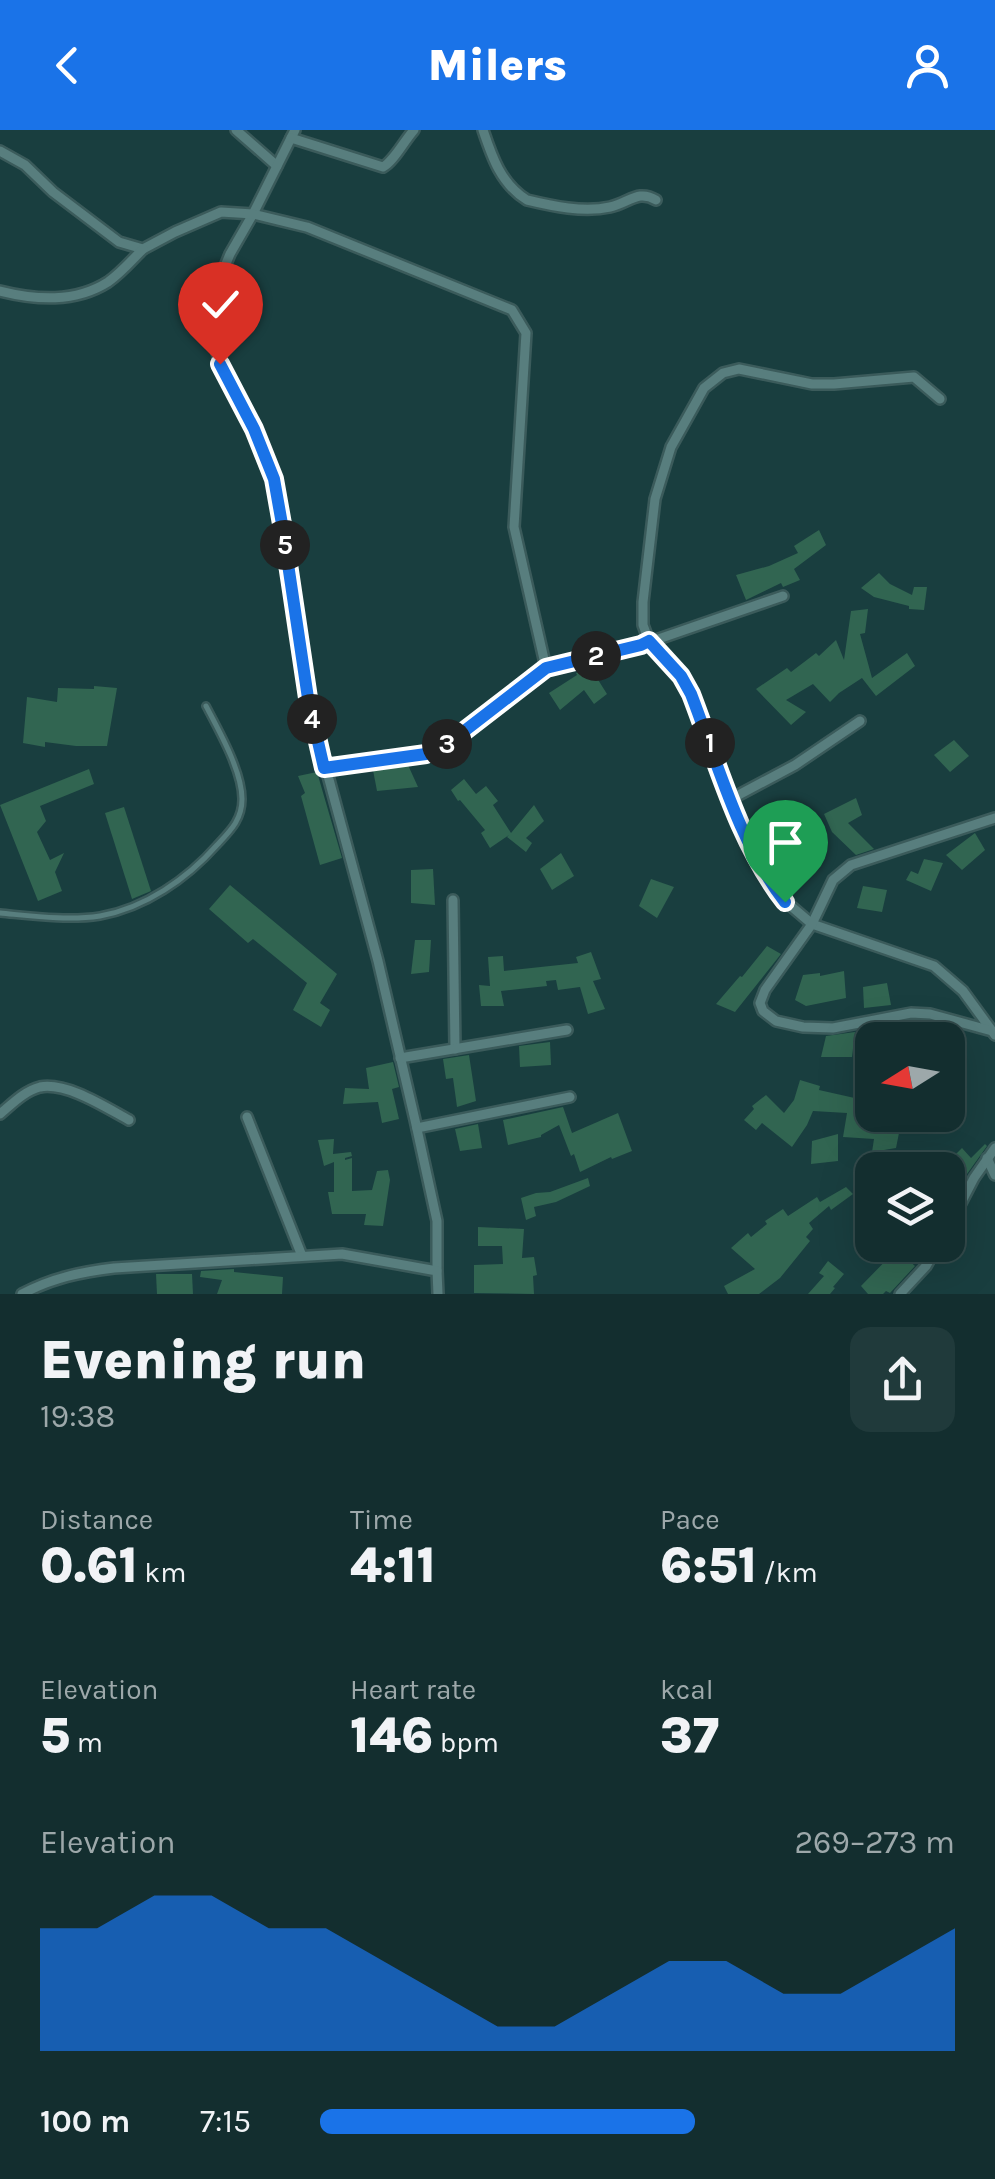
<!DOCTYPE html>
<html lang="en">
<head>
<meta charset="utf-8">
<style>
  :root { --surface:#132e2f; --page:#203a3b; --text:#f1f3f6; --muted:#9da8aa; --line:#324a4b; --accent:#1a73e8 }
  body { margin:0; font-family:Karla,sans-serif; background:var(--page); color:var(--text); height:100vh; display:flex; flex-direction:column; font-size:38px; white-space:nowrap }
  * { box-sizing:border-box; margin:0 }
  p { font-size:32px; color:var(--muted) }
  .icon { flex:none; width:55px; height:55px; fill:none; stroke:currentColor; stroke-width:2; stroke-linecap:round; stroke-linejoin:round }
  .map { position:relative; height:1164px; overflow:hidden }
  .side { display:flex; flex-direction:column; background:var(--surface); flex:1 }
  .side>* { flex:none }
  .needle { width:65px; rotate:259deg }
  .controls { position:absolute; left:855px; top:892px; display:grid; gap:20px }
  .controls a { display:grid; place-items:center; width:110px; height:110px; border-radius:20px; background:var(--surface); box-shadow:0 10px 40px #0002,0 0 0 2px var(--line); font-size:50px }
  .pin { position:absolute; display:grid; place-items:center; width:85px; height:85px; color:#fff; margin:-102px -42px; border-radius:50% 50% 50% 0; rotate:-45deg; box-shadow:0 0 10px #0007 }
  .pin .icon { rotate:45deg }
  .km { position:absolute; width:50px; height:50px; margin:-25px; border-radius:50%; background:#222; color:#fff; font-size:28px; line-height:50px; text-align:center }
  .round { display:grid; place-items:center; flex:none; width:105px; height:105px; border-radius:20px; background:var(--page) }
  .summary { display:flex; align-items:center; justify-content:space-between; height:170px; padding:0 40px }
  h1 { font-size:55px; font-weight:800; line-height:75px }
  .metrics { display:grid; grid-template-columns:repeat(3,1fr); gap:15px; height:170px; padding:10px 40px }
  .metrics div { display:grid; align-content:center }
  .metrics b { font-size:50px; font-weight:800 }
  .metrics small { font-size:28px; font-weight:400 }
  .metrics p { font-size:28px }
  .chart { height:280px; padding:20px 40px }
  .chart p { display:flex; justify-content:space-between }
  .chart svg { width:100%; height:180px; margin-top:10px; fill:var(--accent); opacity:.7 }
  ul { padding:0 40px; list-style:none; font-size:32px }
  li { display:grid; grid-template-columns:160px 120px 1fr; align-items:center; height:75px }
  li i { height:25px; border-radius:12px; background:var(--accent) }
  header { display:flex; justify-content:space-between; align-items:center; height:130px; padding:0 40px; background:var(--accent); color:#fff; font-size:45px; font-weight:800 }
  .map>svg:first-child { display:block }
  .building { fill:#316551 }
  .lines { fill:none; stroke-linecap:round; stroke-linejoin:round }
  .lane-casing { stroke:#3b5b5b; stroke-width:10 }
  .street-casing { stroke:#3b5b5b; stroke-width:14 }
  .lane { stroke:#587e7e; stroke-width:5 }
  .street { stroke:#587e7e; stroke-width:9 }
  .route-casing { stroke:#fff; stroke-width:20 }
  .route { stroke:#1a73e8; stroke-width:12 }
</style>
</head>
<body>
<header><svg class="icon" aria-label="back" viewBox="0 0 24 24"><path d="M15 5l-7 7 7 7"/></svg>Milers<svg class="icon" aria-label="person" viewBox="0 0 24 24"><circle cx="12" cy="8" r="4"/><path d="M4 21q1-7 8-7t8 7"/></svg></header>
<div class="map">
<svg width="995" height="1164" viewBox="0 0 995 1164">
  <rect width="100%" height="100%" fill="#193e3f"/>
  <g class="building">
    <path d="M819,400L826,415L794,439L800,450L783,457L781,453L746,470L736,445L769,436L798,423L794,416Z"/>
    <path d="M879,443L890,454L912,465L914,457H927L924,480L909,479V476L874,467L861,458Z"/>
    <path d="M868,479L865,503L860,504L872,548L907,523L915,536L876,566L862,548L839,563L830,572L813,554L786,570L806,582L791,595L756,559L787,538L791,542L816,523L819,526L836,510L844,530L851,481Z"/>
    <path d="M590,537L607,564L594,574L584,560L560,580L549,563L577,545L576,543Z"/>
    <path d="M94,556L117,558L107,616H76L45,612V617L23,613L27,567L57,572L58,558L94,559Z"/>
    <path d="M954,610L969,626L950,642L934,625Z"/>
    <path d="M408,635L418,657L377,661L373,640Z"/>
    <path d="M89,639L94,654L40,676L46,691L37,702L50,730L64,723L55,742L62,761L38,771L0,675Z"/>
    <path d="M317,642L342,728L320,735L301,666L305,663L298,646Z"/>
    <path d="M464,649L476,664L486,656L498,671L493,675L511,703L534,675L544,691L526,708L532,713L526,722L507,707L509,705L490,718L481,703L485,700L460,670L458,671L451,660Z"/>
    <path d="M856,668L862,685L848,693L874,719L856,725L832,702L824,684Z"/>
    <path d="M124,677L151,761L132,769L105,683Z"/>
    <path d="M975,703L985,720L962,740L946,725Z"/>
    <path d="M561,723L574,746L552,760L540,739Z"/>
    <path d="M924,729L943,733L931,761L906,750L911,741L918,744Z"/>
    <path d="M433,739L435,775L411,773V740Z"/>
    <path d="M651,749L674,757L657,788L639,776Z"/>
    <path d="M230,755L337,844L320,873L330,880L321,897L293,880L307,853L253,809L248,813L209,779Z"/>
    <path d="M863,756L887,760L882,782L857,778Z"/>
    <path d="M415,810H431L429,842L411,844Z"/>
    <path d="M767,816L781,824L735,882L716,874L740,846L742,847Z"/>
    <path d="M591,822L601,849L593,851L605,879L588,884L580,857L558,860L556,850L546,851L547,856L501,861L504,876H481L479,855L490,856L488,827L503,826L504,841L578,833L576,827Z"/>
    <path d="M844,841L846,868L806,876L795,870L803,845L820,843V846Z"/>
    <path d="M887,853L891,875L864,878L863,857Z"/>
    <path d="M912,891L931,893L935,902L916,910L913,907L900,910L894,895Z"/>
    <path d="M855,902L852,927H821L826,906Z"/>
    <path d="M550,912L551,935L520,937L519,916Z"/>
    <path d="M469,925L476,971L457,977L453,948L446,949L443,929Z"/>
    <path d="M393,932L399,957L392,959L399,989L382,993L378,972L343,974L345,958L369,959L366,938Z"/>
    <path d="M800,950L820,956L819,960L868,971L864,990H870L869,998H900L896,1018L872,1022L874,1009L843,1007L847,983L813,981L807,995L792,1017L762,993L756,1000L744,990L754,979L752,976L766,965L784,983L794,970Z"/>
    <path d="M563,977L572,1003L618,983L632,1021L612,1029L611,1027L580,1042L574,1024L571,1026L559,995L541,1005V1007L508,1015L503,990Z"/>
    <path d="M478,994L482,1018L460,1021L455,999Z"/>
    <path d="M838,1004V1031L811,1034L812,1011Z"/>
    <path d="M334,1009L333,1024L351,1022L352,1026L345,1028V1030L352,1028V1061L372,1060L377,1041L388,1040L390,1050L383,1096L364,1095L366,1084H332L328,1062H334V1032L324,1036L318,1010Z"/>
    <path d="M985,1014L987,1016L967,1044L950,1076L948,1074V1070L956,1056L944,1036L962,1018L971,1028Z"/>
    <path d="M588,1048L590,1056L556,1072L534,1077L536,1086L526,1090L521,1068L536,1063L550,1062Z"/>
    <path d="M846,1057L853,1064L831,1080L829,1076L809,1093L813,1099L806,1107L810,1111L780,1148L759,1164H728L724,1156L755,1139L731,1118L748,1103L751,1107L767,1094L765,1091L783,1079L788,1086L817,1067L820,1072Z"/>
    <path d="M478,1097L524,1099L522,1128L534,1127L537,1145L533,1146L534,1164L474,1163V1135L503,1134L502,1116H478Z"/>
    <path d="M899,1117L912,1127L908,1130L915,1136L890,1163L886,1161L883,1164H868L861,1156Z"/>
    <path d="M828,1131L844,1144L833,1157L835,1158L830,1164H808L824,1146L819,1143Z"/>
    <path d="M234,1139V1142L283,1147L282,1164H217L222,1150L200,1147L201,1141Z"/>
    <path d="M156,1144H192L193,1164H157Z"/>
  </g>
  <g class="lines">
    <g class="lane-casing">
      <path id="lane" d="M0,783C32,786 68,791 100,786C145,778 187,749 217,715C230,701 242,690 242,669C242,641 219,601 206,576"/>
    </g>
    <g class="street-casing">
      <g id="street">
        <path d="M236,0L277,36"/>
        <path d="M295,0L253,84L230,124L213,165L209,191L220,234L254,299L273,349L282,394L307,568L378,831L415,990L437,1091V1141"/>
        <path d="M483,0C492,27 501,54 527,70C552,76 584,83 610,77C629,73 638,59 656,70"/>
        <path d="M291,8L383,37C394,31 404,11 414,0"/>
        <path d="M0,21L25,35L53,62L119,112L143,119L175,102L221,82L253,84L307,97L512,180L526,203L514,397L546,538"/>
        <path d="M0,161C36,170 75,173 108,152C121,143 132,130 143,119"/>
        <path d="M940,269L914,247L834,254H812L739,239L723,243L704,258L671,317L655,369L643,472V495L649,511L681,546L691,564L741,696L766,747L785,771L812,794L934,836L963,861L995,905"/>
        <path d="M324,638L426,624L454,609L546,538L641,515L783,466"/>
        <path d="M731,669L795,635L860,591"/>
        <path d="M453,770L455,919"/>
        <path d="M992,901L930,884L911,883L833,898L803,897L776,891L763,881L760,873L765,860L812,794L833,750L851,735L995,688"/>
        <path d="M400,928L567,900"/>
        <path d="M0,984C11,975 24,961 40,957C67,952 105,977 129,990"/>
        <path d="M247,987L302,1126"/>
        <path d="M417,998L570,967"/>
        <path d="M987,1028L995,1045"/>
        <path d="M948,1098L974,1048L995,1018"/>
        <path d="M22,1164C52,1148 81,1142 114,1138L342,1124L437,1141L438,1164"/>
        <path d="M900,1164L926,1136L938,1115"/>
      </g>
    </g>
    <use href="#lane" class="lane"/>
    <use href="#street" class="street"/>
  </g>
  <g class="lines">
    <g class="route-casing">
      <path id="route" d="M220,234L254,299L274,349L282,394L308,568L324,638L426,624L454,609L546,538L641,515L649,511L681,546L691,564C718,634 738,711 785,772"/>
    </g>
    <use href="#route" class="route"/>
  </g>
</svg>
<div class="controls">
<a><svg class="needle" viewBox="-14 -14 28 28"><path d="M0-13l5 13h-10z" fill="#e53935"/><path d="M0 13l5-13h-10z" fill="#9da8aa"/></svg></a>
<a><svg class="icon" aria-label="layers" viewBox="0 0 24 24"><path d="M12 4l9 5-9 5-9-5zM3 14l9 5 9-5"/></svg></a>
</div>
<div class="pin" style="left:785px;top:772px;background:#1e9e55"><svg class="icon" aria-label="arrive" viewBox="0 0 24 24"><path d="M6 21V4h12l-3 4 3 4H6"/></svg></div>
<div class="pin" style="left:220px;top:234px;background:#d93025"><svg class="icon" aria-label="check" viewBox="0 0 24 24"><path d="M5 12l5 5 9-10"/></svg></div>
<b class="km" style="left:710px;top:613px">1</b>
<b class="km" style="left:596px;top:526px">2</b>
<b class="km" style="left:447px;top:614px">3</b>
<b class="km" style="left:312px;top:589px">4</b>
<b class="km" style="left:285px;top:415px">5</b>
</div>
<section class="side">
<div class="summary"><div><h1>Evening run</h1><p>19:38</p></div><a class="round"><svg class="icon" aria-label="share" viewBox="0 0 24 24"><path d="M12 15V3M7 8l5-5 5 5M5 13v7h14v-7"/></svg></a></div>
<div class="metrics">
<div><p>Distance</p><b>0.61<small> km</small></b></div>
<div><p>Time</p><b>4:11</b></div>
<div><p>Pace</p><b>6:51<small> /km</small></b></div>
</div>
<div class="metrics">
<div><p>Elevation</p><b>5<small> m</small></b></div>
<div><p>Heart rate</p><b>146<small> bpm</small></b></div>
<div><p>kcal</p><b>37</b></div>
</div>
<div class="chart"><p><span>Elevation</span>269–273 m</p>
<svg viewBox="0 0 160 44" preserveAspectRatio="none"><path d="M0 44V14L10 14L20 6L30 6L40 14L50 14L60 22L70 30L80 38L90 38L100 30L110 22L120 22L130 30L140 30L150 22L160 14V44z"/></svg>
</div>
<ul>
<li><b>100 m</b>7:15<i style="width:59%"></i></li>
</ul>
</section>
</body>
</html>
